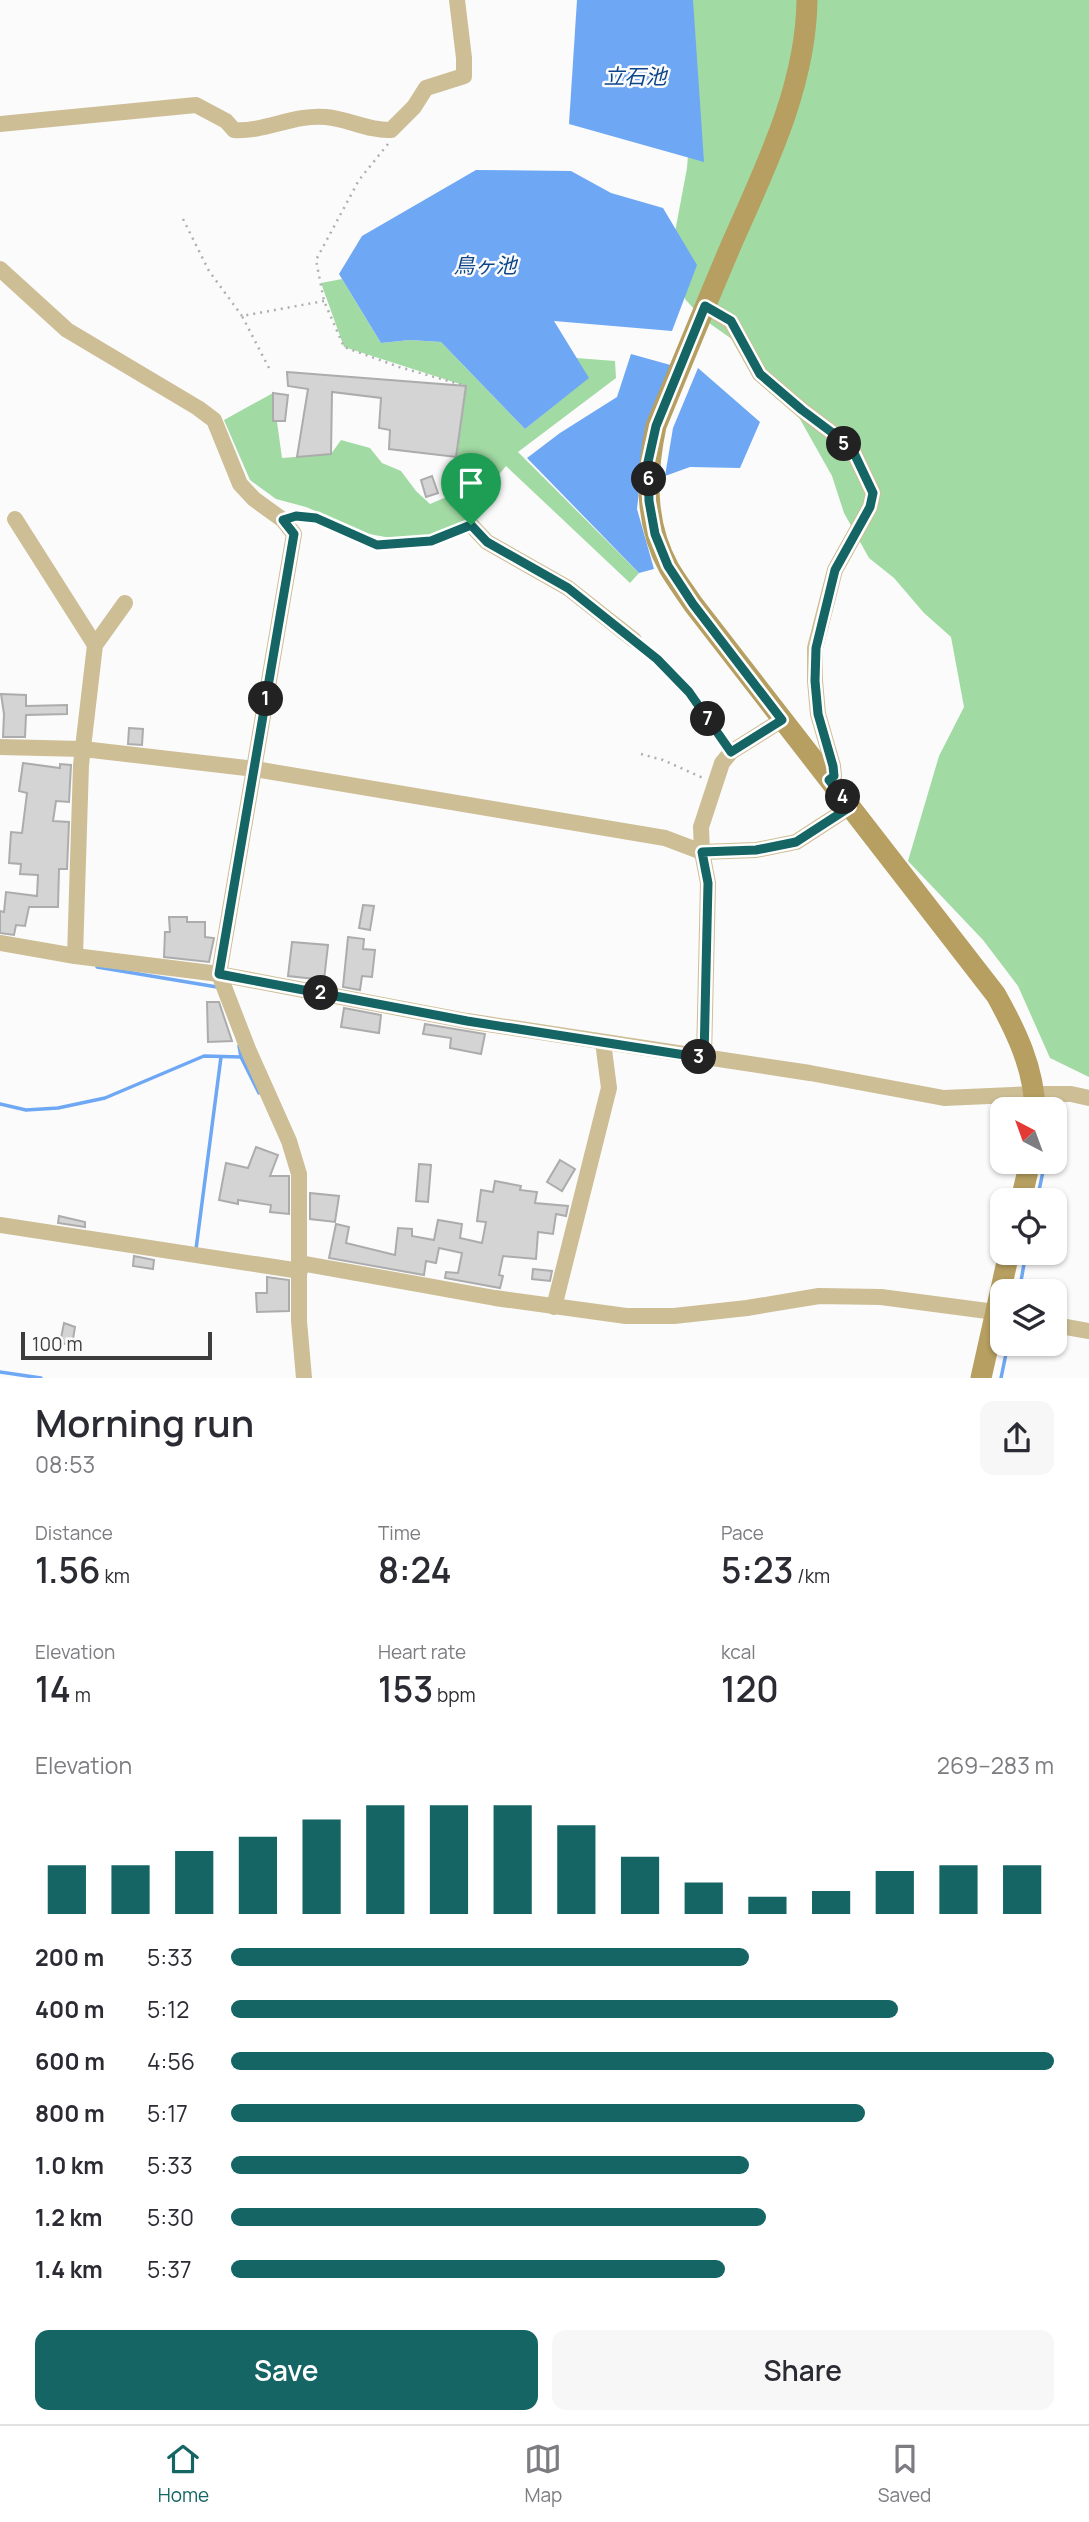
<!DOCTYPE html>
<html lang="en">
<head>
<meta charset="utf-8">
<style>
  :root { --surface:#fff; --page:#f7f7f7; --text:#2b2b33; --muted:#7c7c81; --line:#e1e1e2; --accent:#156565 }
  body { margin:0; font-family:Manrope,"Noto Sans JP",sans-serif; background:var(--page); color:var(--text); height:100vh; display:flex; flex-direction:column; font-size:26px; white-space:nowrap }
  * { box-sizing:border-box; margin:0 }
  p { font-size:23px; color:var(--muted) }
  .icon { flex:none; width:38px; height:38px; fill:none; stroke:currentColor; stroke-width:2; stroke-linecap:round; stroke-linejoin:round }
  .map { position:relative; height:1378px; overflow:hidden }
  .sheet { display:flex; flex-direction:column; background:var(--surface); flex:1 }
  .sheet>* { flex:none }
  .needle { width:46px; rotate:319deg }
  .buttons { position:absolute; left:990px; top:1097px; display:grid; gap:14px }
  .buttons a { display:grid; place-items:center; width:77px; height:77px; border-radius:14px; background:var(--surface); box-shadow:0 2px 5px #0004; font-size:35px }
  .scale { position:absolute; left:21px; bottom:18px; width:191px; box-sizing:border-box; padding-left:7px; border:4px solid #3d3d3d; border-top:0; font-size:19px; line-height:24px; white-space:nowrap; color:#3d3d3d; -webkit-text-stroke:5px #fbfbfc; paint-order:stroke }
  .pin { position:absolute; display:grid; place-items:center; width:60px; height:60px; color:#fff; margin:-72px -30px; border-radius:50% 50% 50% 0; rotate:-45deg; box-shadow:0 0 7px #0007 }
  .pin .icon { rotate:45deg }
  .km { position:absolute; width:35px; height:35px; margin:-18px; border-radius:50%; background:#222; color:#fff; font-size:19px; line-height:35px; text-align:center }
  .round { display:grid; place-items:center; flex:none; width:74px; height:74px; border-radius:14px; background:var(--page) }
  .summary { display:flex; align-items:center; justify-content:space-between; height:119px; padding:0 35px }
  h1 { font-size:38px; font-weight:600; line-height:52px }
  .figures { display:grid; grid-template-columns:repeat(3,1fr); gap:10px; height:119px; padding:7px 35px }
  .figures div { display:grid; align-content:center }
  .figures b { font-size:35px; font-weight:600 }
  .figures small { font-size:19px; font-weight:400 }
  .figures p { font-size:19px }
  .chart { height:196px; padding:14px 35px }
  .chart p { display:flex; justify-content:space-between }
  .chart svg { width:100%; height:126px; margin-top:7px; stroke:var(--accent); stroke-width:6 }
  .button { display:flex; gap:14px; margin-top:auto; padding:14px 35px }
  .button a { flex:1; height:80px; border-radius:14px; background:var(--accent); color:#fff; font-size:28px; font-weight:600; line-height:80px; text-align:center }
  .button a+a { background:var(--page); color:var(--text) }
  ul { padding:0 35px; list-style:none; font-size:23px }
  li { display:grid; grid-template-columns:112px 84px 1fr; align-items:center; height:52px }
  li i { height:18px; border-radius:9px; background:var(--accent) }
  .tabs { display:flex; justify-content:space-around; align-items:center; height:98px; border-top:2px solid var(--line); background:var(--surface); font-size:19px; color:var(--muted) }
  .tabs a { display:grid; justify-items:center; gap:4px }
  .tabs .active { color:var(--accent) }
  .map>svg:first-child { display:block }
  .green { fill:#a2daa3 }
  .water { fill:#6ea7f4 }
  .lines { fill:none; stroke-linecap:round; stroke-linejoin:round }
  .stream { stroke:#6ea7f4; stroke-width:3.5 }
  .building { fill:#d5d4d5; stroke:#acacad; stroke-width:2 }
  .path { stroke:#afafb0; stroke-width:2.5; stroke-dasharray:2 5; stroke-linecap:butt }
  .street { stroke:#cdbe95; stroke-width:16 }
  .secondary { stroke:#b69f60; stroke-width:21 }
  .route-casing { stroke:#fff; stroke-width:14 }
  .route { stroke:#156565; stroke-width:9 }
  .labels { text-anchor:middle; stroke-width:5; stroke-linejoin:round; paint-order:stroke }
  .water-label { font-size:21px; font-style:italic; fill:#0c4589; stroke:#fbfbfc }
</style>
</head>
<body>
<div class="map">
<svg width="1089" height="1378" viewBox="0 0 1089 1378">
  <rect width="100%" height="100%" fill="#fbfbfc"/>
  <g class="green">
    <path d="M684,0H1089V1077L1050,1058L1018,986L983,940L908,861L939,756L964,707L951,637L924,613L894,578L869,558L844,513L832,476L796,412L736,342L702,318L685,299L675,232L687,168L692,102Z"/>
    <path d="M342,279L381,343L410,340L441,342L525,429L588,378L576,358L615,361L616,378L518,452L639,573L630,583L506,466L465,516L471,525L431,541L413,542L369,534L306,507L276,499L250,480L224,420L273,393L282,458L331,454L341,440L370,448L382,463L401,471L416,491L430,504L451,495L466,386L344,347L321,283Z"/>
  </g>
  <g class="water">
    <path d="M577,0H693L704,162L569,124Z"/>
    <path d="M476,170L571,171L611,193L663,208L697,265L672,331L554,321L589,378L525,429L441,342L410,340L381,343L339,274L362,236Z"/>
    <path d="M631,354L674,366L647,422L637,509L654,569L639,573L527,458L560,433L617,397Z"/>
    <path d="M698,368L760,422L740,468L690,467L665,476L673,428Z"/>
  </g>
  <g class="lines">
    <g class="stream">
      <path d="M97,967L217,987"/>
      <path d="M239,1046L241,1057L259,1093"/>
      <path d="M0,1104L26,1110L58,1108L105,1098L204,1056L241,1057"/>
      <path d="M1037,1200L1045,1162"/>
      <path d="M196,1249L221,1057"/>
      <path d="M1019,1292L1026,1253"/>
      <path d="M0,1372L41,1378"/>
      <path d="M1001,1378L1008,1344"/>
    </g>
  </g>
  <g class="building">
    <path d="M287,372L466,386L456,457L389,449L390,430L379,428L381,398L332,392L331,454L297,457L308,389L288,386Z"/>
    <path d="M273,393L288,395L285,421H273Z"/>
    <path d="M432,476L438,493L426,497L421,480Z"/>
    <path d="M1,694L26,695V706L67,705V714L26,715L25,737H3L4,714Z"/>
    <path d="M129,728L143,729L142,745L128,744Z"/>
    <path d="M23,763L60,768V764L71,765L69,802L56,801L53,821L69,822L67,869H59L58,907H29L25,926L16,925L14,935L0,933V911L4,912L6,892L37,896L38,875L20,874L21,864L9,863L11,832L22,833L27,793L19,791Z"/>
    <path d="M363,905L374,906L370,930L359,928Z"/>
    <path d="M169,917H187V922H205V937L214,938L209,962L164,957L165,932H170Z"/>
    <path d="M348,937L364,939L363,949L375,950L372,977L362,976L360,990L343,987Z"/>
    <path d="M292,942L328,945L324,980L288,976Z"/>
    <path d="M207,1002H219L232,1041L208,1042Z"/>
    <path d="M344,1008L381,1015L379,1033L341,1027Z"/>
    <path d="M425,1024L485,1034L481,1054L450,1048L451,1038L423,1034Z"/>
    <path d="M256,1147L278,1155L270,1176H289V1214L270,1212L271,1205L238,1200V1204L219,1200L226,1163L248,1168Z"/>
    <path d="M560,1160L575,1169L562,1191L547,1182Z"/>
    <path d="M419,1164L431,1165L428,1202L416,1201Z"/>
    <path d="M495,1181L521,1186L520,1190L537,1192L535,1203L568,1206L566,1216L556,1214L553,1234L538,1232L536,1259L503,1256L499,1275L503,1276L500,1288L445,1278L446,1272L458,1273L462,1253L439,1248L436,1263L426,1261L424,1275L329,1258L336,1224L349,1227L346,1243L395,1255L398,1228L412,1229V1236L434,1240L438,1220L462,1224L460,1238L482,1243L486,1222L477,1221L481,1190L493,1192Z"/>
    <path d="M310,1193L339,1196L335,1222L310,1219Z"/>
    <path d="M59,1216L85,1222V1227L58,1223Z"/>
    <path d="M134,1256L154,1260L153,1269L133,1266Z"/>
    <path d="M533,1269L552,1271L550,1281L532,1279Z"/>
    <path d="M267,1277L289,1280V1311L257,1312L256,1293H267Z"/>
    <path d="M64,1323L75,1327L72,1345L60,1343Z"/>
  </g>
  <g class="lines">
    <g class="path">
      <path d="M388,144L359,180L316,260L324,301L344,347L399,367L466,386L451,495L464,514"/>
      <path d="M183,219L209,271L242,316"/>
      <path d="M269,368L242,316L324,301"/>
      <path d="M297,516L316,518L377,545L431,541L458,531"/>
      <path d="M645,649L689,692L724,742"/>
      <path d="M641,754L663,760L703,778"/>
    </g>
    <g class="street">
      <path d="M0,124L196,105L226,121L234,130C265,132 294,114 326,117C349,119 368,131 391,130L414,107L426,88L464,76V58L457,0"/>
      <path d="M0,269L67,330L198,408L214,420L240,484L254,499L283,520L294,534L219,974L248,1049L289,1141L299,1174V1321L304,1378"/>
      <path d="M705,306L731,322L760,374L802,410L834,434L854,453L873,493L870,507L835,570L815,648V681L818,714L833,766L834,776L829,780"/>
      <path d="M15,519L95,645"/>
      <path d="M471,525L487,542L568,588L634,640"/>
      <path d="M0,747L83,749L255,769L665,838L702,852L756,850L796,842L850,807"/>
      <path d="M0,943L75,956L219,974L467,1021L810,1073L944,1098L1035,1094H1071L1089,1098"/>
      <path d="M75,956L81,765L95,645L125,603"/>
      <path d="M704,1057L708,883L702,852L701,827L722,763L731,752L782,720"/>
      <path d="M0,1225L300,1271"/>
      <path d="M300,1263L495,1298L626,1316H674L747,1308L819,1296L881,1297L995,1312L1003,1315"/>
      <path d="M554,1307L609,1088L603,1042"/>
      <path d="M1055,1325L1089,1331"/>
    </g>
    <g class="secondary">
      <path d="M807,0C806,86 766,166 732,243C706,304 681,365 656,426C646,474 644,523 669,568C676,580 685,592 693,604L996,995C1016,1031 1034,1068 1035,1110"/>
      <path d="M1021,1200L1030,1162"/>
      <path d="M981,1378L1009,1253"/>
    </g>
  </g>
  <g class="lines">
    <g class="route-casing">
      <path id="route" d="M705,306L731,321L760,374L802,410L834,434L854,453L873,493L870,507L835,570L816,648L815,681L818,714L833,766L834,776L829,780L850,807L796,842L756,850L702,852L708,883L704,1058L467,1021L219,974L294,534L283,520L296,516L316,518L377,545L431,541L471,525L487,542L568,588L657,659L689,692L731,752L782,720L693,604L668,566L655,534L649,501L648,462L656,426Z"/>
    </g>
    <use href="#route" class="route"/>
  </g>
  <g class="labels">
    <g class="water-label">
      <text x="635" y="84">立石池</text>
      <text x="485" y="273">鳥ヶ池</text>
    </g>
  </g>
</svg>
<div class="buttons">
<a><svg class="needle" viewBox="-14 -14 28 28"><path d="M0-13l5 13h-10z" fill="#e53935"/><path d="M0 13l5-13h-10z" fill="#7c7c81"/></svg></a>
<a><svg class="icon" aria-label="locate" viewBox="0 0 24 24"><circle cx="12" cy="12" r="6"/><path d="M12 2v4M12 18v4M2 12h4M18 12h4"/></svg></a>
<a><svg class="icon" aria-label="layers" viewBox="0 0 24 24"><path d="M12 4l9 5-9 5-9-5zM3 14l9 5 9-5"/></svg></a>
</div>
<div class="scale">100 m</div>
<div class="pin" style="left:471px;top:525px;background:#1e9e55"><svg class="icon" aria-label="arrive" viewBox="0 0 24 24"><path d="M6 21V4h12l-3 4 3 4H6"/></svg></div>
<b class="km" style="left:266px;top:699px">1</b>
<b class="km" style="left:321px;top:993px">2</b>
<b class="km" style="left:699px;top:1057px">3</b>
<b class="km" style="left:843px;top:797px">4</b>
<b class="km" style="left:844px;top:444px">5</b>
<b class="km" style="left:649px;top:479px">6</b>
<b class="km" style="left:708px;top:719px">7</b>
</div>
<section class="sheet">
<div class="summary"><div><h1>Morning run</h1><p>08:53</p></div><a class="round"><svg class="icon" aria-label="share" viewBox="0 0 24 24"><path d="M12 15V3M7 8l5-5 5 5M5 13v7h14v-7"/></svg></a></div>
<div class="figures">
<div><p>Distance</p><b>1.56<small> km</small></b></div>
<div><p>Time</p><b>8:24</b></div>
<div><p>Pace</p><b>5:23<small> /km</small></b></div>
</div>
<div class="figures">
<div><p>Elevation</p><b>14<small> m</small></b></div>
<div><p>Heart rate</p><b>153<small> bpm</small></b></div>
<div><p>kcal</p><b>120</b></div>
</div>
<div class="chart"><p><span>Elevation</span>269–283 m</p>
<svg viewBox="0 0 160 44" preserveAspectRatio="none"><path d="M5 44V27M15 44V27M25 44V22M35 44V17M45 44V11M55 44V6M65 44V6M75 44V6M85 44V13M95 44V24M105 44V33M115 44V38M125 44V36M135 44V29M145 44V27M155 44V27"/></svg>
</div>
<ul>
<li><b>200 m</b>5:33<i style="width:63%"></i></li>
<li><b>400 m</b>5:12<i style="width:81%"></i></li>
<li><b>600 m</b>4:56<i style="width:100%"></i></li>
<li><b>800 m</b>5:17<i style="width:77%"></i></li>
<li><b>1.0 km</b>5:33<i style="width:63%"></i></li>
<li><b>1.2 km</b>5:30<i style="width:65%"></i></li>
<li><b>1.4 km</b>5:37<i style="width:60%"></i></li>
</ul>
<div class="button"><a>Save</a><a>Share</a></div>
</section>
<nav class="tabs">
<a class="active"><svg class="icon" aria-label="home" viewBox="0 0 24 24"><path d="M3 11l9-7 9 7M6 9v11h12V9"/></svg>Home</a>
<a><svg class="icon" aria-label="map" viewBox="0 0 24 24"><path d="M3 6l6-2 6 2 6-2v14l-6 2-6-2-6 2zM9 4v14M15 6v14"/></svg>Map</a>
<a><svg class="icon" aria-label="saved" viewBox="0 0 24 24"><path d="M7 4h10v16l-5-4-5 4z"/></svg>Saved</a>
</nav>
</body>
</html>
